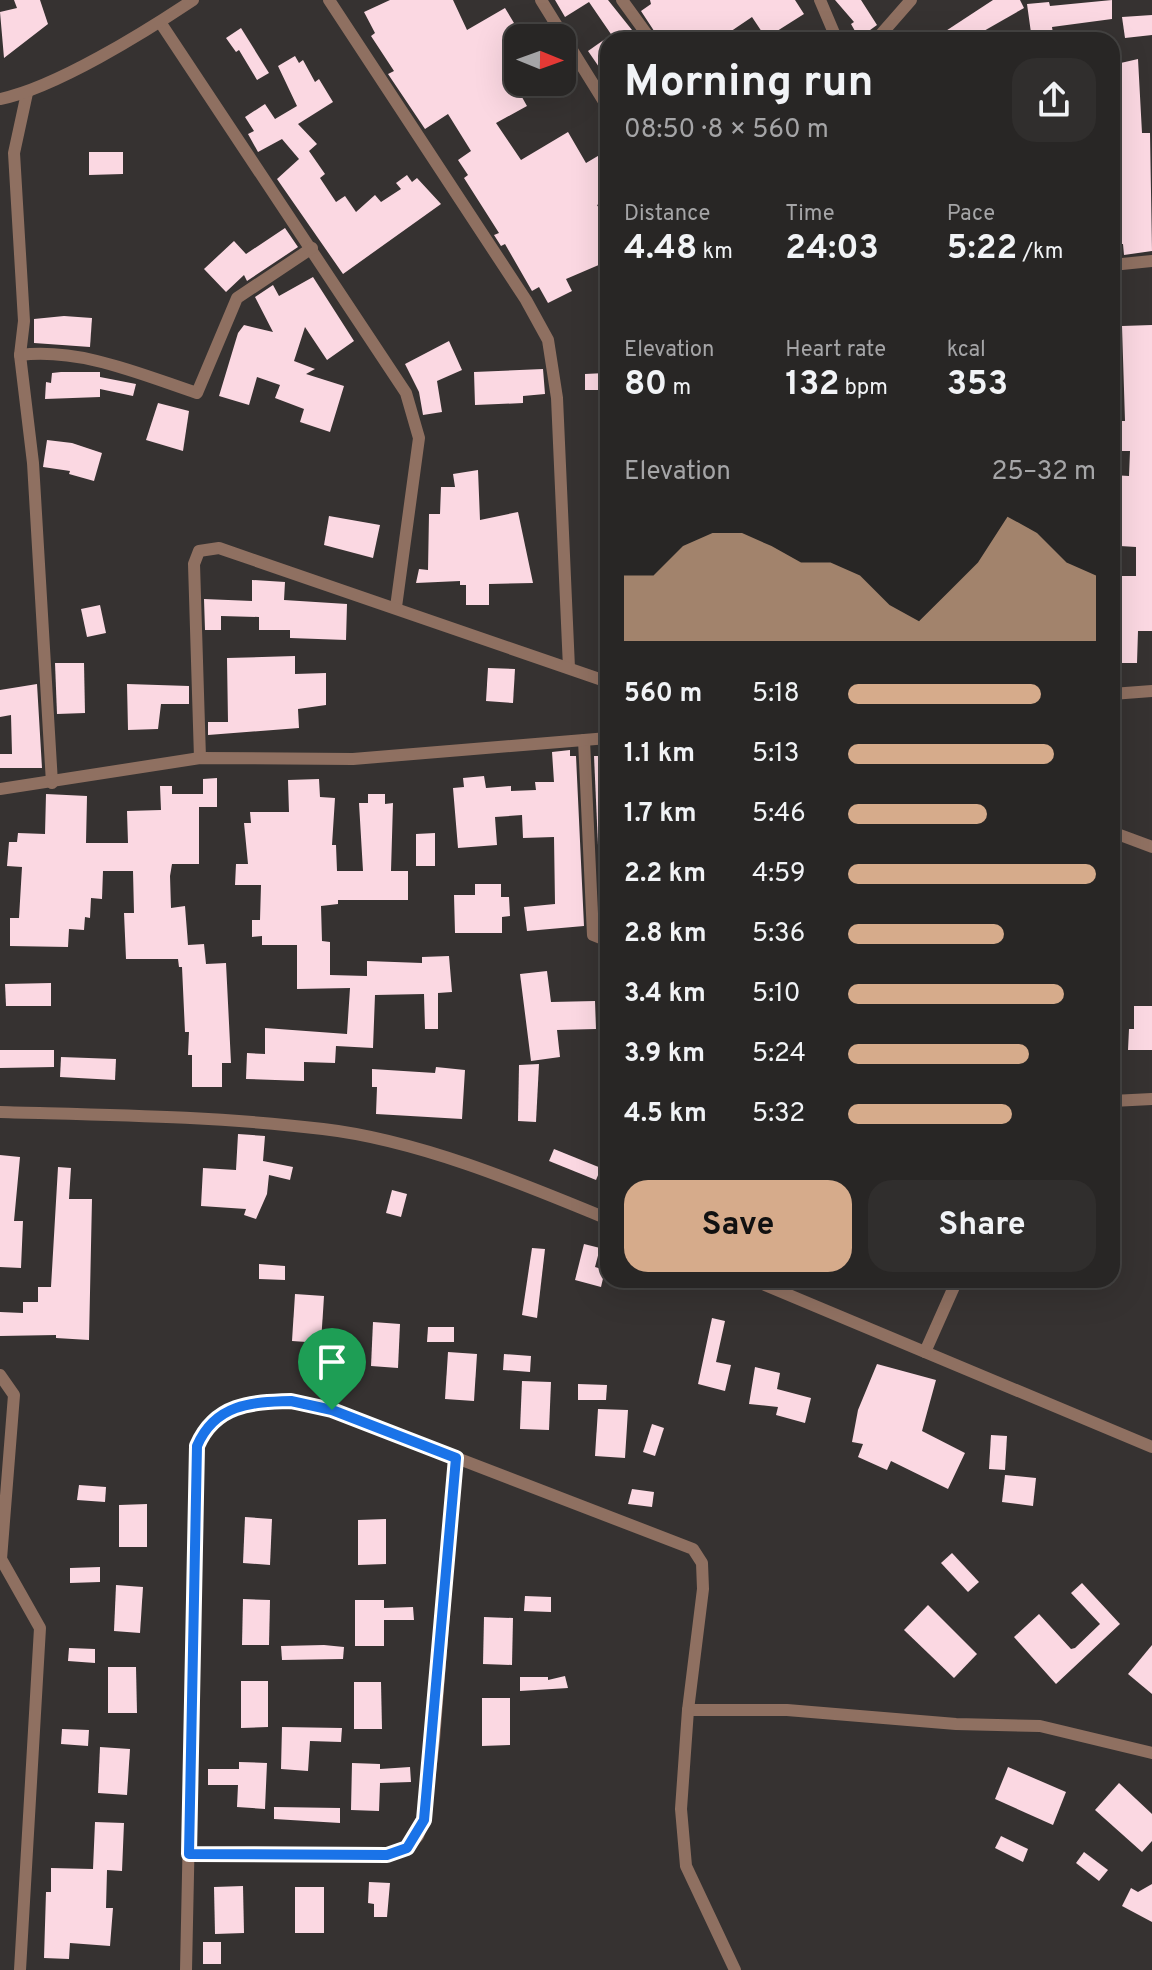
<!DOCTYPE html>
<html lang="en">
<head>
<meta charset="utf-8">
<style>
  :root { --surface:#282625; --page:#302e2d; --text:#f1f3f6; --muted:#a5a5a7; --line:#444342; --accent:#d6ab8b }
  body { margin:0; font-family:Overpass,sans-serif; background:var(--page); color:var(--text); height:100vh; display:flex; flex-direction:column; font-size:30px; white-space:nowrap }
  * { box-sizing:border-box; margin:0 }
  p { font-size:26px; color:var(--muted) }
  .icon { flex:none; width:44px; height:44px; fill:none; stroke:currentColor; stroke-width:2; stroke-linecap:round; stroke-linejoin:round }
  .map { position:relative; flex:1; overflow:hidden }
  .panel { position:absolute; left:600px; top:32px; width:520px; height:1256px; display:flex; flex-direction:column; background:var(--surface); border-radius:24px; box-shadow:0 8px 32px #0002,0 0 0 2px var(--line) }
  .panel>* { flex:none }
  .needle { width:52px; rotate:91deg }
  .tools { position:absolute; left:504px; top:24px; display:grid; gap:16px }
  .tools a { display:grid; place-items:center; width:72px; height:72px; border-radius:16px; background:var(--surface); box-shadow:0 8px 32px #0002,0 0 0 2px var(--line); font-size:40px }
  .pin { position:absolute; display:grid; place-items:center; width:68px; height:68px; color:#fff; margin:-82px -34px; border-radius:50% 50% 50% 0; rotate:-45deg; box-shadow:0 0 8px #0007 }
  .pin .icon { rotate:45deg }
  .round { display:grid; place-items:center; flex:none; width:84px; height:84px; border-radius:24px; background:var(--page) }
  .summary { display:flex; align-items:center; justify-content:space-between; height:136px; padding:0 24px }
  h1 { font-size:44px; font-weight:700; line-height:60px }
  .figures { display:grid; grid-template-columns:repeat(3,1fr); gap:12px; height:136px; padding:8px 24px }
  .figures div { display:grid; align-content:center }
  .figures b { font-size:34px; font-weight:700 }
  .figures small { font-size:22px; font-weight:400 }
  .figures p { font-size:22px }
  .chart { height:224px; padding:16px 24px }
  .chart p { display:flex; justify-content:space-between }
  .chart svg { width:100%; height:144px; margin-top:8px; fill:var(--accent); opacity:.7 }
  .cta { display:flex; gap:16px; margin-top:auto; padding:16px 24px }
  .cta a { flex:1; height:92px; border-radius:24px; background:var(--accent); color:#111; font-size:32px; font-weight:700; line-height:92px; text-align:center }
  .cta a+a { background:var(--page); color:var(--text) }
  ul { padding:0 24px; list-style:none; font-size:26px }
  li { display:grid; grid-template-columns:128px 96px 1fr; align-items:center; height:60px }
  li i { height:20px; border-radius:10px; background:var(--accent) }
  .map>svg:first-child { display:block }
  .building { fill:#fbd8e2 }
  .lines { fill:none; stroke-linecap:round; stroke-linejoin:round }
  .minor { stroke:#8f7061; stroke-width:12 }
  .route-casing { stroke:#fff; stroke-width:16 }
  .route { stroke:#1a73e8; stroke-width:10 }
</style>
</head>
<body>
<div class="map">
<svg width="1152" height="1970" viewBox="0 0 1152 1970">
  <rect width="100%" height="100%" fill="#363231"/>
  <g class="building">
    <path d="M14,0H40L48,24L4,58L0,12L17,8Z"/>
    <path d="M390,0H453L467,30L505,8L523,38H518V71L510,76L527,106L496,123L521,160L568,132L586,163L608,150V199L597,205L608,222V261L566,279L572,291L548,303L539,287L532,291L505,244L501,246L494,235L499,233L464,178L468,175L458,160L471,151L448,114L425,129L388,74L394,71L371,36L375,33L364,12Z"/>
    <path d="M555,0H608L640,40H615L589,2L565,17Z"/>
    <path d="M650,0H795L804,14L766,38L752,17L718,40H660L641,11L651,4Z"/>
    <path d="M835,0H861L877,25L859,38L851,24L854,22Z"/>
    <path d="M993,0H1020L1024,8L968,40H932Z"/>
    <path d="M1112,0V19L1052,27L1054,40H1032L1027,4L1049,2L1050,6Z"/>
    <path d="M1152,15V35L1125,38L1122,17Z"/>
    <path d="M241,28L269,73L257,80L239,50L236,52L226,38Z"/>
    <path d="M608,37V80L588,51Z"/>
    <path d="M295,56L299,63L303,60L315,82L319,79L333,102L298,124L317,144L309,151L325,174L320,178L336,202L345,196L356,212L375,195L381,202L401,189L396,183L407,175L412,182L417,178L441,204L343,274L277,179L299,159L282,139L258,152L248,134L254,131L245,117L265,104L275,119L297,106L278,66Z"/>
    <path d="M1138,59L1142,133H1150L1152,251L1124,255L1123,244H1115L1112,222L1121,219L1117,159L1112,160V65Z"/>
    <path d="M89,152H123V174L89,175Z"/>
    <path d="M285,228L298,247L247,281L244,275L226,292L204,269L234,241L246,254Z"/>
    <path d="M313,277L354,341L327,360L305,327L294,361L315,369L306,374L344,386L330,432L300,422L304,409L275,398L280,385L257,377L249,405L219,396L238,333L244,325L273,332L255,297L273,285L279,296Z"/>
    <path d="M64,316L92,318L90,347L34,343V319Z"/>
    <path d="M1152,325V631H1138L1137,663H1112V576H1136V547L1120,546L1122,519H1112V475L1129,476L1130,451H1112V421H1125L1122,326Z"/>
    <path d="M449,341L462,370L437,381L442,412L423,415L419,392L405,364Z"/>
    <path d="M543,369L545,394L523,396V403L475,405L474,372Z"/>
    <path d="M61,372H100V377L136,384L133,396L100,389V397L45,399L46,382L51,383L52,373Z"/>
    <path d="M605,373L606,390H585V374Z"/>
    <path d="M158,403L189,411L183,451L146,440Z"/>
    <path d="M47,440L72,443L102,453L94,481L69,474L70,471L43,467Z"/>
    <path d="M478,470L480,520L518,512L533,583L489,584V605H466V585H460V581L416,583L419,569L428,570L429,514H440L441,487H455L453,474Z"/>
    <path d="M329,516L380,525L373,558L324,545Z"/>
    <path d="M252,580L285,582L284,600L347,604L346,640L290,638V630H259V617L221,616V630H205L204,599L252,601Z"/>
    <path d="M100,605L106,633L87,637L81,609Z"/>
    <path d="M295,656V674L326,673V705L298,709L299,728L208,735V722H228L227,658Z"/>
    <path d="M55,663H84L85,713L57,714Z"/>
    <path d="M488,668L515,669L513,703L486,701Z"/>
    <path d="M37,684L42,768H0V754H12L11,715L0,717V690Z"/>
    <path d="M127,684L189,686V704H161L158,729L128,730Z"/>
    <path d="M570,750V756H576L584,926L527,931L524,907L555,904L554,837L523,838L522,815L495,817L497,845L458,848L453,788L464,787L463,778L484,776L486,788L511,786V791L536,790L535,782H554L552,752Z"/>
    <path d="M594,756H608V845H598Z"/>
    <path d="M217,778V807H199V864H172L170,876L171,908L185,906L188,945L204,944L206,964L226,963L231,1063H222V1087H192V1055H188L189,1032H185L182,967H179L178,959H126L124,913H134L133,871H103L102,899L91,898L90,918L85,917L84,930L69,929L68,947L10,946V918H19L22,867L7,866L9,842H17L18,833L45,834L46,794L87,796L86,843H128L127,811L161,810L160,786H172V794H203V779Z"/>
    <path d="M319,779L320,797L335,798L332,845H336L337,871H363L359,803H368V794H385V804L393,803L391,871H408V900H338V904L321,906L322,941L330,942V975L367,976V961L422,963V957L449,956L452,992L438,993V1029H425L424,994L375,995L373,1048L336,1046L335,1063L304,1062V1081L246,1079L247,1053L265,1054V1028L347,1034L350,988L297,989V945H262V936L252,937V920H260L261,885H235L236,864H248L244,823H251L250,812H289L288,780Z"/>
    <path d="M435,833V866H416V834Z"/>
    <path d="M599,873H608V925H602Z"/>
    <path d="M475,884H501V897H509L510,916L502,917V933H455L454,895H475Z"/>
    <path d="M547,971L551,1002L595,1001L596,1029L557,1030L560,1057L531,1061L520,974Z"/>
    <path d="M51,983V1006H6L5,984Z"/>
    <path d="M1134,1006H1152V1050H1128L1129,1029H1134Z"/>
    <path d="M0,1050H54V1067L0,1068Z"/>
    <path d="M61,1057L116,1059L115,1080L60,1077Z"/>
    <path d="M539,1064L536,1122L518,1121L519,1065Z"/>
    <path d="M436,1067L465,1070L462,1119L376,1114L377,1087H372V1069L435,1073Z"/>
    <path d="M238,1134L265,1136L263,1161L293,1167L290,1180L269,1175L267,1194L256,1219L244,1215L246,1209L201,1206L203,1168L236,1170Z"/>
    <path d="M554,1149L601,1168L596,1180L549,1161Z"/>
    <path d="M0,1155L20,1157L14,1221H23L21,1268L0,1267Z"/>
    <path d="M58,1167L71,1168L69,1199H92L89,1340L56,1338V1335L0,1336V1312L23,1313V1302H38V1287H51Z"/>
    <path d="M392,1190L407,1194L401,1217L386,1213Z"/>
    <path d="M584,1244L600,1248L595,1267L605,1270L601,1287L575,1280Z"/>
    <path d="M532,1248L545,1249L537,1318L522,1315Z"/>
    <path d="M259,1264L285,1266V1280L259,1279Z"/>
    <path d="M295,1294L324,1296L321,1343L292,1341Z"/>
    <path d="M712,1318L725,1321L716,1362L731,1365L725,1391L698,1384Z"/>
    <path d="M373,1322L400,1324L398,1368L371,1366Z"/>
    <path d="M428,1327H454V1342H427Z"/>
    <path d="M448,1352L477,1354L474,1401L445,1399Z"/>
    <path d="M504,1354L531,1356L530,1372L503,1370Z"/>
    <path d="M877,1364L936,1380L922,1431L965,1453L948,1489L891,1461L887,1470L858,1457L863,1444L852,1442L858,1410Z"/>
    <path d="M755,1367L780,1373L777,1389L811,1398L805,1423L776,1415L778,1407L749,1404Z"/>
    <path d="M522,1381L551,1382L549,1430L520,1429Z"/>
    <path d="M578,1384L607,1385L606,1400H578Z"/>
    <path d="M598,1409L628,1410L625,1458L595,1456Z"/>
    <path d="M652,1424L664,1428L655,1456L643,1452Z"/>
    <path d="M991,1435L1007,1436L1005,1470L989,1469Z"/>
    <path d="M1005,1475L1036,1478L1033,1506L1002,1502Z"/>
    <path d="M79,1485L106,1487L105,1502L77,1500Z"/>
    <path d="M632,1489L654,1492L652,1507L628,1504Z"/>
    <path d="M147,1504V1547H119V1505Z"/>
    <path d="M245,1517L272,1519L270,1565L243,1563Z"/>
    <path d="M386,1519V1564L358,1565V1520Z"/>
    <path d="M952,1553L979,1582L968,1592L941,1563Z"/>
    <path d="M100,1567V1582L70,1583V1568Z"/>
    <path d="M1082,1583L1120,1624L1056,1684L1014,1637L1039,1614L1071,1649L1075,1648L1100,1624L1071,1593Z"/>
    <path d="M116,1585L143,1587L140,1633L114,1631Z"/>
    <path d="M525,1596L551,1597V1612L524,1611Z"/>
    <path d="M243,1599L270,1600L269,1645H242Z"/>
    <path d="M355,1600H384V1608L413,1607L414,1620H384V1646H355Z"/>
    <path d="M928,1605L977,1654L954,1678L904,1630Z"/>
    <path d="M484,1617L513,1618L512,1665L483,1664Z"/>
    <path d="M324,1645L344,1647L343,1659L282,1660L281,1646Z"/>
    <path d="M1152,1645V1694L1128,1674Z"/>
    <path d="M69,1648L95,1649V1663L68,1661Z"/>
    <path d="M108,1667H136L137,1713H108Z"/>
    <path d="M565,1676L568,1688L520,1691V1677H548V1680Z"/>
    <path d="M241,1681H268V1727L241,1728Z"/>
    <path d="M354,1682H381L382,1729H354Z"/>
    <path d="M482,1698H510V1745L482,1746Z"/>
    <path d="M282,1727L342,1728L341,1742L310,1741L308,1771L281,1769Z"/>
    <path d="M62,1729L89,1730L88,1746L61,1744Z"/>
    <path d="M100,1747L130,1749L127,1795L98,1793Z"/>
    <path d="M239,1762L267,1763L265,1809L237,1807L238,1785H208V1769H239Z"/>
    <path d="M352,1763L380,1764V1769L410,1767L411,1782L380,1783L379,1811L351,1810Z"/>
    <path d="M1008,1767L1066,1792L1053,1825L995,1799Z"/>
    <path d="M1119,1783L1152,1814V1841L1142,1852L1095,1810Z"/>
    <path d="M274,1807L340,1808V1823L274,1819Z"/>
    <path d="M95,1822L124,1823L122,1871L107,1870L106,1908H113L110,1946L70,1943L69,1959L44,1958L46,1892H51V1868L93,1869Z"/>
    <path d="M1001,1836L1028,1849L1023,1862L995,1848Z"/>
    <path d="M1084,1852L1108,1870L1099,1881L1076,1863Z"/>
    <path d="M369,1882L390,1883L387,1917H374V1904L368,1903Z"/>
    <path d="M1152,1884V1922L1122,1906L1131,1888L1138,1892Z"/>
    <path d="M243,1886L244,1933L215,1934L214,1887Z"/>
    <rect x="295" y="1887" width="29" height="46"/>
    <rect x="203" y="1942" width="18" height="22"/>
  </g>
  <g class="lines">
    <g class="minor">
      <path d="M329,0L526,300L548,340L557,398L569,668"/>
      <path d="M541,0L608,108"/>
      <path d="M622,0L651,40"/>
      <path d="M820,0L837,40"/>
      <path d="M160,22L406,393L419,438L396,607"/>
      <path d="M876,40L911,0"/>
      <path d="M27,93L14,153L24,321L20,355L33,463L52,783"/>
      <path d="M0,99C55,88 145,32 193,0"/>
      <path d="M1112,265L1152,261"/>
      <path d="M20,355C81,348 140,374 197,393L237,298L312,248"/>
      <path d="M1112,694L1152,691"/>
      <path d="M584,740L593,935L608,941"/>
      <path d="M200,758L194,564L199,551L219,548L608,682"/>
      <path d="M0,789L200,758L353,759L608,738"/>
      <path d="M1112,832L1152,847"/>
      <path d="M1112,1101L1152,1099"/>
      <path d="M0,1112C107,1115 217,1116 323,1129C418,1140 521,1183 608,1219"/>
      <path d="M753,1280L1152,1447"/>
      <path d="M925,1352L957,1280"/>
      <path d="M0,1375L14,1395L1,1559L40,1628L20,1970"/>
      <path d="M688,1710H787L956,1724L1040,1726L1152,1753"/>
      <path d="M189,1854L387,1855L407,1848L418,1836L424,1820L434,1740L456,1458"/>
      <path d="M186,1970L197,1446C222,1390 283,1399 332,1410L693,1549L702,1563L703,1589L688,1710L681,1809L686,1866L735,1970"/>
    </g>
  </g>
  <g class="lines">
    <g class="route-casing">
      <path id="route" d="M291,1401L332,1410L456,1458L424,1820L407,1848L387,1855L189,1854L197,1446C215,1404 251,1402 291,1401Z"/>
    </g>
    <use href="#route" class="route"/>
  </g>
</svg>
<div class="tools">
<a><svg class="needle" viewBox="-14 -14 28 28"><path d="M0-13l5 13h-10z" fill="#e53935"/><path d="M0 13l5-13h-10z" fill="#a5a5a7"/></svg></a>
</div>
<div class="pin" style="left:332px;top:1410px;background:#1e9e55"><svg class="icon" aria-label="arrive" viewBox="0 0 24 24"><path d="M6 21V4h12l-3 4 3 4H6"/></svg></div>
<section class="panel">
<div class="summary"><div><h1>Morning run</h1><p>08:50 · 8 × 560 m</p></div><a class="round"><svg class="icon" aria-label="share" viewBox="0 0 24 24"><path d="M12 15V3M7 8l5-5 5 5M5 13v7h14v-7"/></svg></a></div>
<div class="figures">
<div><p>Distance</p><b>4.48<small> km</small></b></div>
<div><p>Time</p><b>24:03</b></div>
<div><p>Pace</p><b>5:22<small> /km</small></b></div>
</div>
<div class="figures">
<div><p>Elevation</p><b>80<small> m</small></b></div>
<div><p>Heart rate</p><b>132<small> bpm</small></b></div>
<div><p>kcal</p><b>353</b></div>
</div>
<div class="chart"><p><span>Elevation</span>25–32 m</p>
<svg viewBox="0 0 160 44" preserveAspectRatio="none"><path d="M0 44V24L10 24L20 15L30 11L40 11L50 15L60 20L70 20L80 24L90 33L100 38L110 29L120 20L130 6L140 11L150 20L160 24V44z"/></svg>
</div>
<ul>
<li><b>560 m</b>5:18<i style="width:78%"></i></li>
<li><b>1.1 km</b>5:13<i style="width:83%"></i></li>
<li><b>1.7 km</b>5:46<i style="width:56%"></i></li>
<li><b>2.2 km</b>4:59<i style="width:100%"></i></li>
<li><b>2.8 km</b>5:36<i style="width:63%"></i></li>
<li><b>3.4 km</b>5:10<i style="width:87%"></i></li>
<li><b>3.9 km</b>5:24<i style="width:73%"></i></li>
<li><b>4.5 km</b>5:32<i style="width:66%"></i></li>
</ul>
<div class="cta"><a>Save</a><a>Share</a></div>
</section>
</div>
</body>
</html>
